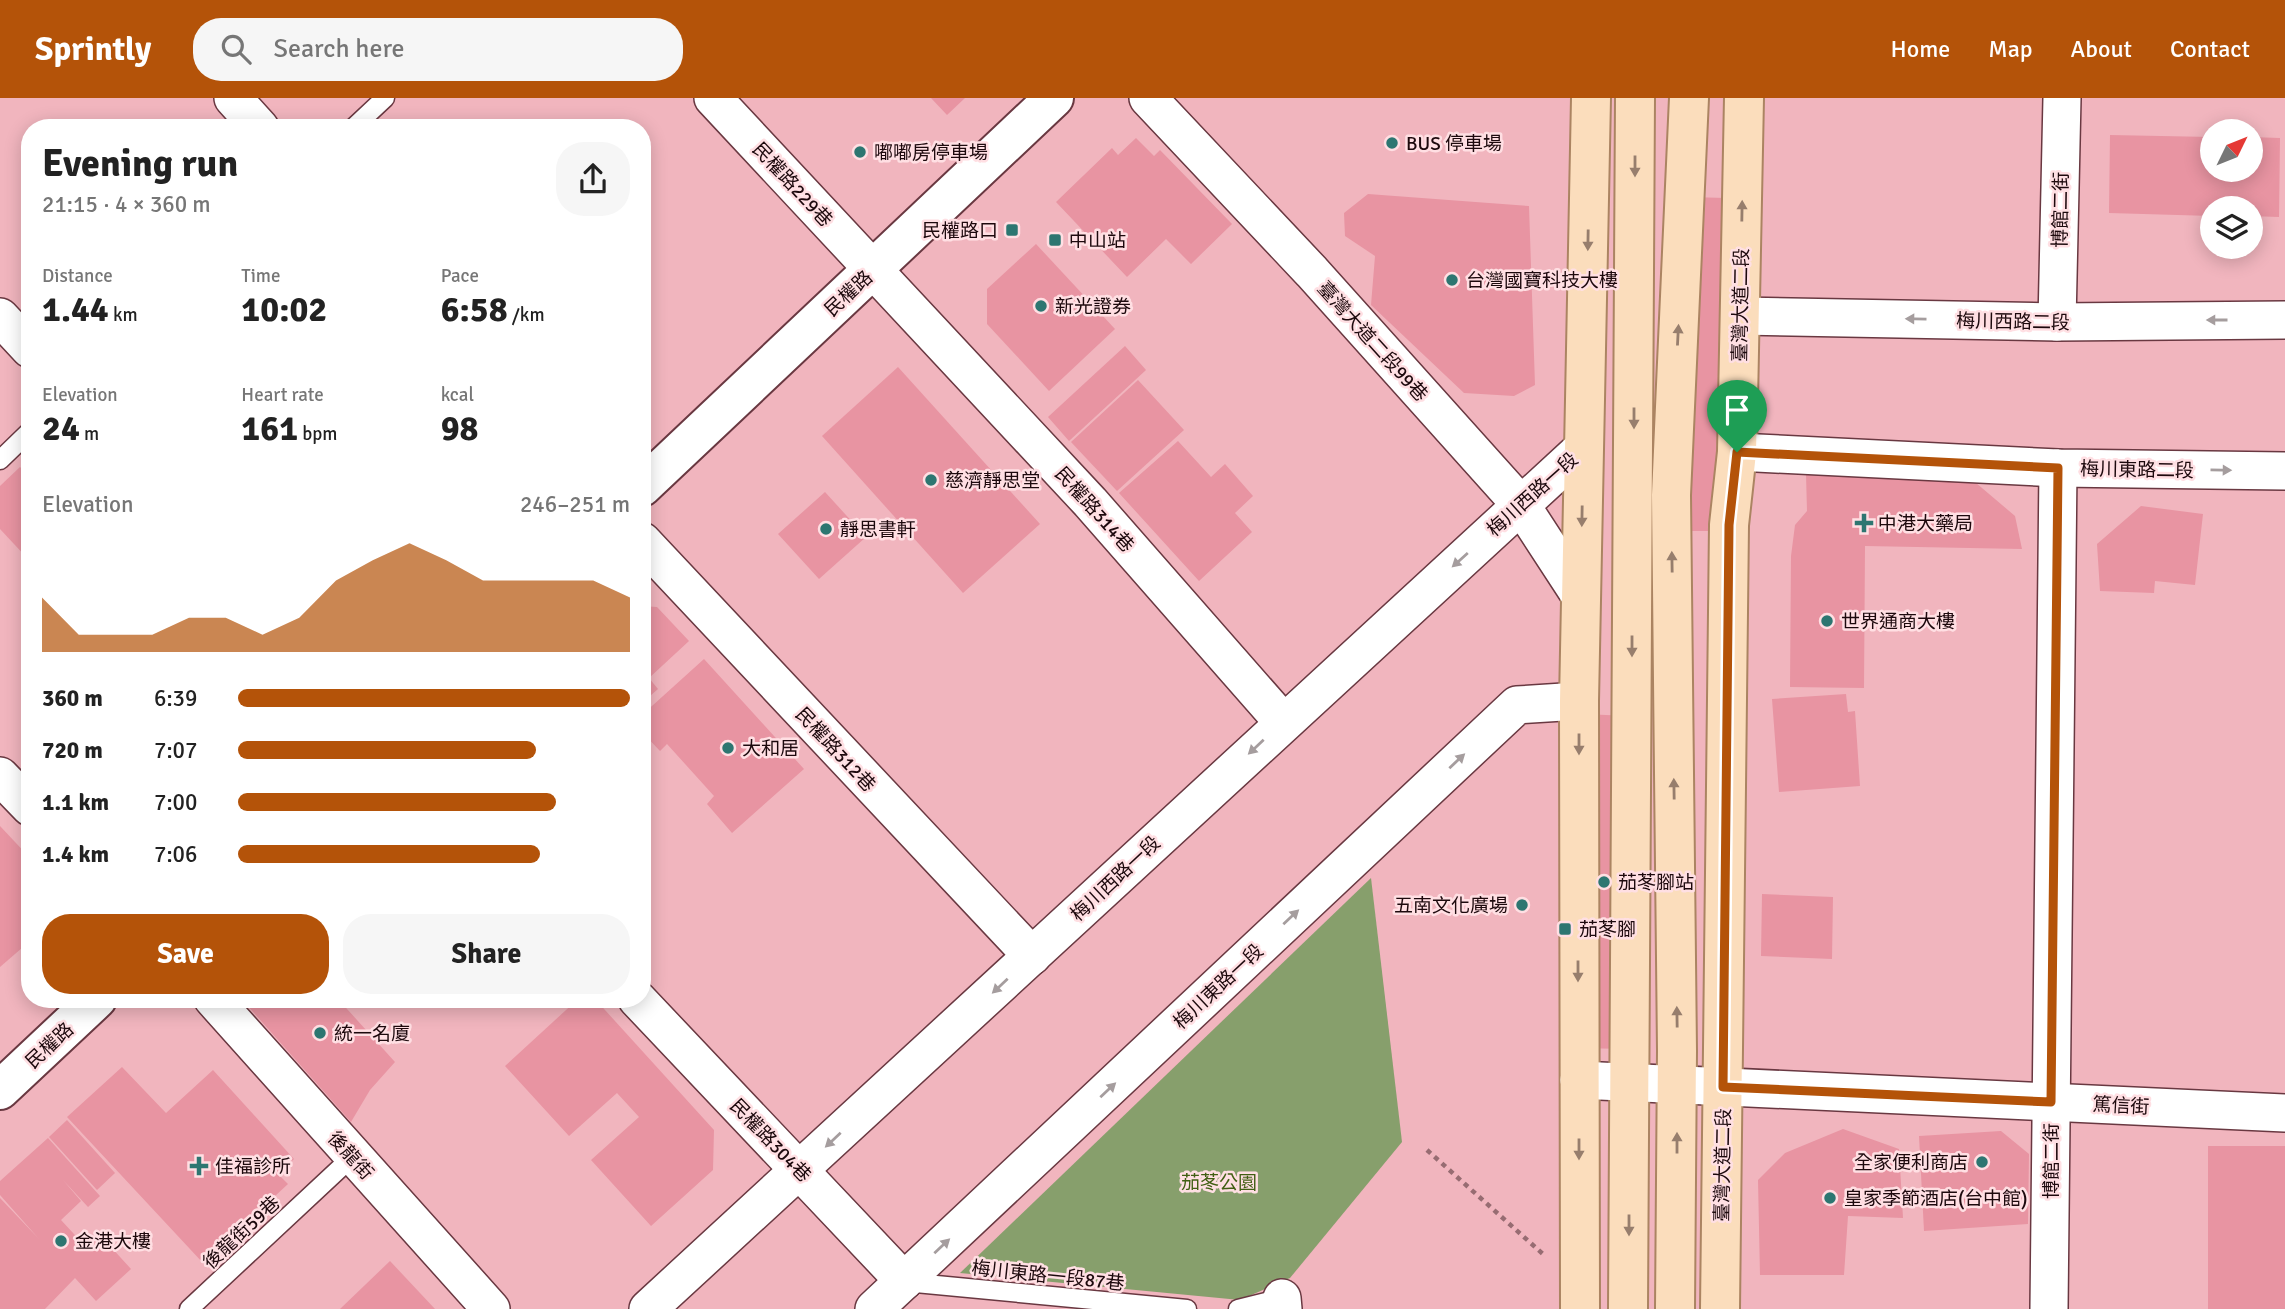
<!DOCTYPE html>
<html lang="en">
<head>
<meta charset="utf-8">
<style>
  :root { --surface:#fff; --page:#f6f6f6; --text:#222; --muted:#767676; --accent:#b45309 }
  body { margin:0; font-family:Signika,"Noto Sans TC",sans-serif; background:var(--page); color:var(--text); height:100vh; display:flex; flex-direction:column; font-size:26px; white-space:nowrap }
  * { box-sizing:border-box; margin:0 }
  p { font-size:23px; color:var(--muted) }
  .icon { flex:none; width:38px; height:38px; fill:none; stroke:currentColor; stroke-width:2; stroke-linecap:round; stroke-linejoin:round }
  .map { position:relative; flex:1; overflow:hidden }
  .sheet { position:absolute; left:21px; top:21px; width:630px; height:889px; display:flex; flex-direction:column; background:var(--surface); border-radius:28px; box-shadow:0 4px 18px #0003 }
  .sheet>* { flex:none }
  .needle { width:46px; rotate:47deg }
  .controls { position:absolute; left:2200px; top:21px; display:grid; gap:14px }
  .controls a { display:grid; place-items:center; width:63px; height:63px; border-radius:50%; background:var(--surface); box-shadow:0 4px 18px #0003; font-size:35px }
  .pin { position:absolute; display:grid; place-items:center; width:60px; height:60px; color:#fff; margin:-72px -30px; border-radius:50% 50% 50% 0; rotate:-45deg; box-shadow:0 0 7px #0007 }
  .pin .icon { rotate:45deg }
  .round { display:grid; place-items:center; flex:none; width:74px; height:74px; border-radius:28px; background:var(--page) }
  .summary { display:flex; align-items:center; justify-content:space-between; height:119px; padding:0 21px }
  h1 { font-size:38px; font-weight:800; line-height:52px }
  .metrics { display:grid; grid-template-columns:repeat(3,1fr); gap:10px; height:119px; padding:7px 21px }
  .metrics div { display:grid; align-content:center }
  .metrics b { font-size:35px; font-weight:800 }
  .metrics small { font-size:19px; font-weight:400 }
  .metrics p { font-size:19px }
  .chart { height:196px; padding:14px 21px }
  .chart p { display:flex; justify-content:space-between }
  .chart svg { width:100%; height:126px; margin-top:7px; fill:var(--accent); opacity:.7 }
  .action { display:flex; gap:14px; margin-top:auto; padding:14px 21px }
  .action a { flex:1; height:80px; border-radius:28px; background:var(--accent); color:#fff; font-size:28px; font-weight:800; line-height:80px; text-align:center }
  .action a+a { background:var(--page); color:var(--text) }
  ul { padding:0 21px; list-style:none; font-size:23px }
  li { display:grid; grid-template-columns:112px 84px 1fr; align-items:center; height:52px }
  li i { height:18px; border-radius:9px; background:var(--accent) }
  header { display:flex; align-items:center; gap:42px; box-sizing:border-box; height:98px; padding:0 35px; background:var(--accent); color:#fff }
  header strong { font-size:33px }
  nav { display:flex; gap:38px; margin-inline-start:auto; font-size:24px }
  .search { width:490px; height:63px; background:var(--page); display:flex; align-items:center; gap:18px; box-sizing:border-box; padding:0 24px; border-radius:28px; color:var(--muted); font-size:26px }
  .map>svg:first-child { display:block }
  .green { fill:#879f6c }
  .building { fill:#e894a2 }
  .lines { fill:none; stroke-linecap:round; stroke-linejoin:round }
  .service-casing { stroke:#693841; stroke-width:21 }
  .minor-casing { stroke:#693841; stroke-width:40 }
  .secondary-casing { stroke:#693841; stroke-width:42 }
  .primary-casing { stroke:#ab8462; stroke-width:42 }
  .path { stroke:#976c72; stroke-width:4.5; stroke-dasharray:5 5; stroke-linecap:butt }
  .service { stroke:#fff; stroke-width:18 }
  .minor { stroke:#fff; stroke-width:37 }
  .secondary { stroke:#fff; stroke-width:38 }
  .primary { stroke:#fbddbc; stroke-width:38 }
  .oneway { fill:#977e6d }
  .oneway2 { fill:#a59d9e }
  .route-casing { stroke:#fff; stroke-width:14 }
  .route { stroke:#b45309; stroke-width:9 }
  .poi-dot { fill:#2d7671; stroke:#ffdfe3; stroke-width:2.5 }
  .labels { text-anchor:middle; stroke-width:5; stroke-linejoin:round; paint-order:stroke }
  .poi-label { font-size:19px; fill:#1d090d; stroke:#ffdfe3; text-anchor:start }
  .street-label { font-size:19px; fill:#1d090d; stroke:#ffdfe3 }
  .park-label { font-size:19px; fill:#415f13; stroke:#ffdfe3 }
</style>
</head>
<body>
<header>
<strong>Sprintly</strong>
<div class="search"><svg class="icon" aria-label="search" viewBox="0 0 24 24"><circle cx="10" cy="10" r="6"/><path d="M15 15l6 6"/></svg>Search here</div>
<nav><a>Home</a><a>Map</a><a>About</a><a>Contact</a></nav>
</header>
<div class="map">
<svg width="2285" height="1211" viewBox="0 0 2285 1211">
  <rect width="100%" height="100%" fill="#f1b5be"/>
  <path class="green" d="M1371,780L1402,1044L1290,1180L1240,1202L960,1175Z"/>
  <g class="building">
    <path d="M931,0H965L947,17Z"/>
    <path d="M2110,37L2212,39V72H2250V39L2280,40L2279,119L2250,118V110H2212V118L2109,115Z"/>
    <path d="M1136,40L1154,58L1160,52L1232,126L1191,166L1166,141L1127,179L1056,104L1112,50L1118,57Z"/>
    <path d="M1368,96L1529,108L1535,287L1514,298L1464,295L1371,207L1375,158L1345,138L1344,115Z"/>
    <path d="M1690,99L1726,100L1720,433H1685Z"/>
    <path d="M1036,146L1115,231L1049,293L987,226V191Z"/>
    <path d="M1125,248L1146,272L1069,343L1048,319Z"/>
    <path d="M898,269L1040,426L963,495L822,338Z"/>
    <path d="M1138,282L1184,332L1117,393L1071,344Z"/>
    <path d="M1178,343L1211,379L1225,366L1253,398L1235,415L1252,434L1199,483L1119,395Z"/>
    <path d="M20,369L30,379L28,461L0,431V388Z"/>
    <path d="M1806,376L1969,379L2015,418L2022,451L1865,448L1864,590L1790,589L1791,458L1795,427L1807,413Z"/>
    <path d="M825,394L866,439L819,481L778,436Z"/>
    <path d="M2141,408L2203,416L2195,487L2155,483L2154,495L2100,493L2097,446Z"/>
    <path d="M642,508L657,509L689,543L649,580L658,591L642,605Z"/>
    <path d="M704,561L804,671L732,735L707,706L714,698L667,646L660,653L642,634V617Z"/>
    <path d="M1846,596L1848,614L1855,613L1860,688L1779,694L1772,601Z"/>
    <path d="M1584,616L1628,618L1624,951L1581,950Z"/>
    <path d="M0,728L30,760V843L0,869Z"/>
    <path d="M1762,796L1833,799L1832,861L1761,858Z"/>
    <path d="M246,901H338L395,964L370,992L351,1024L246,906Z"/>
    <path d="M578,901H595L714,1032L713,1072L651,1128L591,1062L639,1019L617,995L569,1038L505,968Z"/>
    <path d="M122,969L166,1015L213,972L294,1061L278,1076L288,1086L203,1165L67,1019Z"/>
    <path d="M67,1022L115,1075L97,1092L49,1039Z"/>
    <path d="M1843,1031L1899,1051L1903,1120L1848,1118L1844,1177H1760L1758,1082L1785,1055Z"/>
    <path d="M2001,1033L2029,1056L2028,1126L1924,1133L1919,1038Z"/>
    <path d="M48,1040L100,1098L88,1109L63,1082L81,1103L61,1122L86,1149L100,1137L131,1171L96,1203L75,1180L45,1211H0V1100L39,1141L0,1097V1083Z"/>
    <rect x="2208" y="1048" width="77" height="163"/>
    <path d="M390,1163L435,1211H340Z"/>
  </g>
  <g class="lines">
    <g class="service-casing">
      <g id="service">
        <path d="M353,30L385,0"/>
        <path d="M0,362L30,333"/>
        <path d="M905,1184L1187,1211"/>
        <path d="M189,1211L352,1059"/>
        <path d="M1238,1211L1282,1200"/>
      </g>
    </g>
    <g class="minor-casing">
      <g id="minor">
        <path d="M233,0L260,30"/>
        <path d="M713,0L1090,404L1283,624"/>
        <path d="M1148,0L1312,174L1521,407L1581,499"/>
        <path d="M1740,218L2057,224L2285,222"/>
        <path d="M0,219L30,251"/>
        <path d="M2057,224L2062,0"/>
        <path d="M1737,354L2058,370L2285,373"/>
        <path d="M642,443L1032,858"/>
        <path d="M0,678L30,709"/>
        <path d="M213,901L491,1211"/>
        <path d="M637,901L904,1183"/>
        <path d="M1579,982L2285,1015"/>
        <path d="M1282,1200L1283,1211"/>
        <path d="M648,1211L1583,350"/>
        <path d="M874,1211L1517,607L1579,603"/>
        <path d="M2049,1211L2058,370"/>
      </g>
    </g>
    <g class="secondary-casing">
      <g id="secondary">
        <path d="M642,389L1054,0"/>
        <path d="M0,992L97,901"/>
      </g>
    </g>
    <g class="primary-casing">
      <g id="primary">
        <path d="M1580,1211L1579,603L1591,0"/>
        <path d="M1628,1211L1635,0"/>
        <path d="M1675,1211L1677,953L1671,397L1689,0"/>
        <path d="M1720,1211L1729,427L1737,354L1744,0"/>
      </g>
    </g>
    <path class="path" d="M1427,1052L1544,1157"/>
    <use href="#service" class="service"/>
    <use href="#minor" class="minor"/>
    <use href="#secondary" class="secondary"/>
    <use href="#primary" class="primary"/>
  </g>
  <defs><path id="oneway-solid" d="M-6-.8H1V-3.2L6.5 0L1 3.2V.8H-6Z" transform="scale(1.75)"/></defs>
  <g class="oneway">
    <use href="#oneway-solid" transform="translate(1635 68) rotate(90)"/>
    <use href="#oneway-solid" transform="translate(1742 113) rotate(-89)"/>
    <use href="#oneway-solid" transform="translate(1588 142) rotate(91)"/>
    <use href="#oneway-solid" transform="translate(1678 237) rotate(-87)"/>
    <use href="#oneway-solid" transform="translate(1634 320) rotate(90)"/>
    <use href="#oneway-solid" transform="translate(1582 418) rotate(91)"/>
    <use href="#oneway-solid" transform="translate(1672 464) rotate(-91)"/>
    <use href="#oneway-solid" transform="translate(1632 548) rotate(90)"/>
    <use href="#oneway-solid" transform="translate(1579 646) rotate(90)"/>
    <use href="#oneway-solid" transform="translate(1674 691) rotate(-91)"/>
    <use href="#oneway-solid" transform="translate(1578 873) rotate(90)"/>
    <use href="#oneway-solid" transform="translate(1677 919) rotate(-91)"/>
    <use href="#oneway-solid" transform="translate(1677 1045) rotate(-90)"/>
    <use href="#oneway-solid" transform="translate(1579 1051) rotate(90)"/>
    <use href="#oneway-solid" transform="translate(1629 1127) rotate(90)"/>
  </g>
  <g class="oneway2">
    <use href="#oneway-solid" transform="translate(1916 221) rotate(-179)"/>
    <use href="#oneway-solid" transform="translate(2217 222) rotate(180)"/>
    <use href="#oneway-solid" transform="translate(2221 372) rotate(1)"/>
    <use href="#oneway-solid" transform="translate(1460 462) rotate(138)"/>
    <use href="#oneway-solid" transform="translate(1256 649) rotate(137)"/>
    <use href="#oneway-solid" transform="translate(1457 663) rotate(-43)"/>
    <use href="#oneway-solid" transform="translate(1291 819) rotate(-43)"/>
    <use href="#oneway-solid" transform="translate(1000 888) rotate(137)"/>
    <use href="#oneway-solid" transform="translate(1108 992) rotate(-43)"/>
    <use href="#oneway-solid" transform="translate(833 1042) rotate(137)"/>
    <use href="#oneway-solid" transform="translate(942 1148) rotate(-43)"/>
  </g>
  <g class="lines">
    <g class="route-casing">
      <path id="route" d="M1737,354L2058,370L2051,1004L1723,989L1729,427Z"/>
    </g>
    <use href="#route" class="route"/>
  </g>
  <g class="poi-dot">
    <circle cx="1392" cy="45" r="7"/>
    <circle cx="860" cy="54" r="7"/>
    <rect x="1005" y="125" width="14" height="14" rx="3.5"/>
    <rect x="1048" y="135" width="14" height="14" rx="3.5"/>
    <circle cx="1452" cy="182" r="7"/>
    <circle cx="1041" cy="208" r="7"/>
    <circle cx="931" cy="382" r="7"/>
    <path d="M1860.5 414.5h7v7h7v7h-7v7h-7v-7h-7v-7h7z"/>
    <circle cx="826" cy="431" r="7"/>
    <circle cx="1827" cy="523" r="7"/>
    <circle cx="728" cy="650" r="7"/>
    <circle cx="1604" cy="784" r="7"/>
    <circle cx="1522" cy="807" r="7"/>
    <rect x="1558" y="824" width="14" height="14" rx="3.5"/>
    <circle cx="320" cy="935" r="7"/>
    <circle cx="1982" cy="1064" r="7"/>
    <path d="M195.5 1057.5h7v7h7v7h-7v7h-7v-7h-7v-7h7z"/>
    <circle cx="1830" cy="1100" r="7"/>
    <circle cx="61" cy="1143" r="7"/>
  </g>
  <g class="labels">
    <g class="poi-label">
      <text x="1406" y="52">BUS 停車場</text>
      <text x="874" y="61">嘟嘟房停車場</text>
      <text x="998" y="139" text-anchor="end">民權路口</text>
      <text x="1069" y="149">中山站</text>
      <text x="1466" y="189">台灣國寶科技大樓</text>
      <text x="1055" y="215">新光證券</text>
      <text x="945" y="389">慈濟靜思堂</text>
      <text x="1878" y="432">中港大藥局</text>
      <text x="840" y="438">靜思書軒</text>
      <text x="1841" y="530">世界通商大樓</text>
      <text x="742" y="657">大和居</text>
      <text x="1618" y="791">茄苳腳站</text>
      <text x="1508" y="814" text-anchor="end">五南文化廣場</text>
      <text x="1579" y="838">茄苳腳</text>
      <text x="334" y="942">統一名廈</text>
      <text x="1968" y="1071" text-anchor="end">全家便利商店</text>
      <text x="215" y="1075">佳福診所</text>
      <text x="1844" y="1107">皇家季節酒店(台中館)</text>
      <text x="75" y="1150">金港大樓</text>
    </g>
    <g class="street-label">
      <text transform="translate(793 86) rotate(47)" y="7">民權路229巷</text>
      <text transform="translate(2060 112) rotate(-89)" y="7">博館二街</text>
      <text transform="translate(848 195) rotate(-43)" y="7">民權路</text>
      <text transform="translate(1740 207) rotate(-89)" y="7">臺灣大道二段</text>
      <text transform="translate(2013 223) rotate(1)" y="7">梅川西路二段</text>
      <text transform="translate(1373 243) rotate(48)" y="7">臺灣大道二段99巷</text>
      <text transform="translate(2137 371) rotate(1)" y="7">梅川東路二段</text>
      <text transform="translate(1532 396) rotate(-42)" y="7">梅川西路一段</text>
      <text transform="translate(1095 411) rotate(48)" y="7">民權路314巷</text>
      <text transform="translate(836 651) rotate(47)" y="7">民權路312巷</text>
      <text transform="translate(1115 780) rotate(-43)" y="7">梅川西路一段</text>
      <text transform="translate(1218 888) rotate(-43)" y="7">梅川東路一段</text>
      <text transform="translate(49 947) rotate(-43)" y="7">民權路</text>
      <text transform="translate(2121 1007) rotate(3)" y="7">篤信街</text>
      <text transform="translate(771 1042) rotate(46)" y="7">民權路304巷</text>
      <text transform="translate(351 1057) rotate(48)" y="7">後龍街</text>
      <text transform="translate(2051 1063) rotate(-90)" y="7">博館二街</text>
      <text transform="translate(1722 1067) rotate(-89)" y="7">臺灣大道二段</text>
      <text transform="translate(241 1134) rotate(-43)" y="7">後龍街59巷</text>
      <text transform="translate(1048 1177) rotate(6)" y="7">梅川東路一段87巷</text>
    </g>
    <g class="park-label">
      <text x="1219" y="1091">茄苳公園</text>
    </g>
  </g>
</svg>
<div class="controls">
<a><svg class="needle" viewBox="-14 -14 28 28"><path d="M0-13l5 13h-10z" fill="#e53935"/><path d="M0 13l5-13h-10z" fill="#767676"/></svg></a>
<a><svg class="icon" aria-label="layers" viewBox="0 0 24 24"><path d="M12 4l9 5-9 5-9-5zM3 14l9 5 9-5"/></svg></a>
</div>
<div class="pin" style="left:1737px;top:354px;background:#1e9e55"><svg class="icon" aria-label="arrive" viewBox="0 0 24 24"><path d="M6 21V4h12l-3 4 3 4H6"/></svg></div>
<section class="sheet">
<div class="summary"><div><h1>Evening run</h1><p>21:15 · 4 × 360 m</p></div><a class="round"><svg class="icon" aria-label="share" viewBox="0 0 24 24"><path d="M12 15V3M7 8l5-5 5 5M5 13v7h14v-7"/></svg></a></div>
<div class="metrics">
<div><p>Distance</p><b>1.44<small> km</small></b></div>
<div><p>Time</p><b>10:02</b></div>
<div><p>Pace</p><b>6:58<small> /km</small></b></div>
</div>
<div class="metrics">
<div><p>Elevation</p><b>24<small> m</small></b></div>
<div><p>Heart rate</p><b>161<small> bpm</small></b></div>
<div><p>kcal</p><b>98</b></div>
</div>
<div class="chart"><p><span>Elevation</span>246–251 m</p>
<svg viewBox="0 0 160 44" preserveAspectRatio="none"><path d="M0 44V25L10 38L20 38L30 38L40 32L50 32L60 38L70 32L80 19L90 12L100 6L110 12L120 19L130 19L140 19L150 19L160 25V44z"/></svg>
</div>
<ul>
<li><b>360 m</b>6:39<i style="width:100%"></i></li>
<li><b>720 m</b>7:07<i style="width:76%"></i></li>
<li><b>1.1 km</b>7:00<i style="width:81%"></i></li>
<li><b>1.4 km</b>7:06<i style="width:77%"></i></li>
</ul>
<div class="action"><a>Save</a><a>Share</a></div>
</section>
</div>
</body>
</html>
